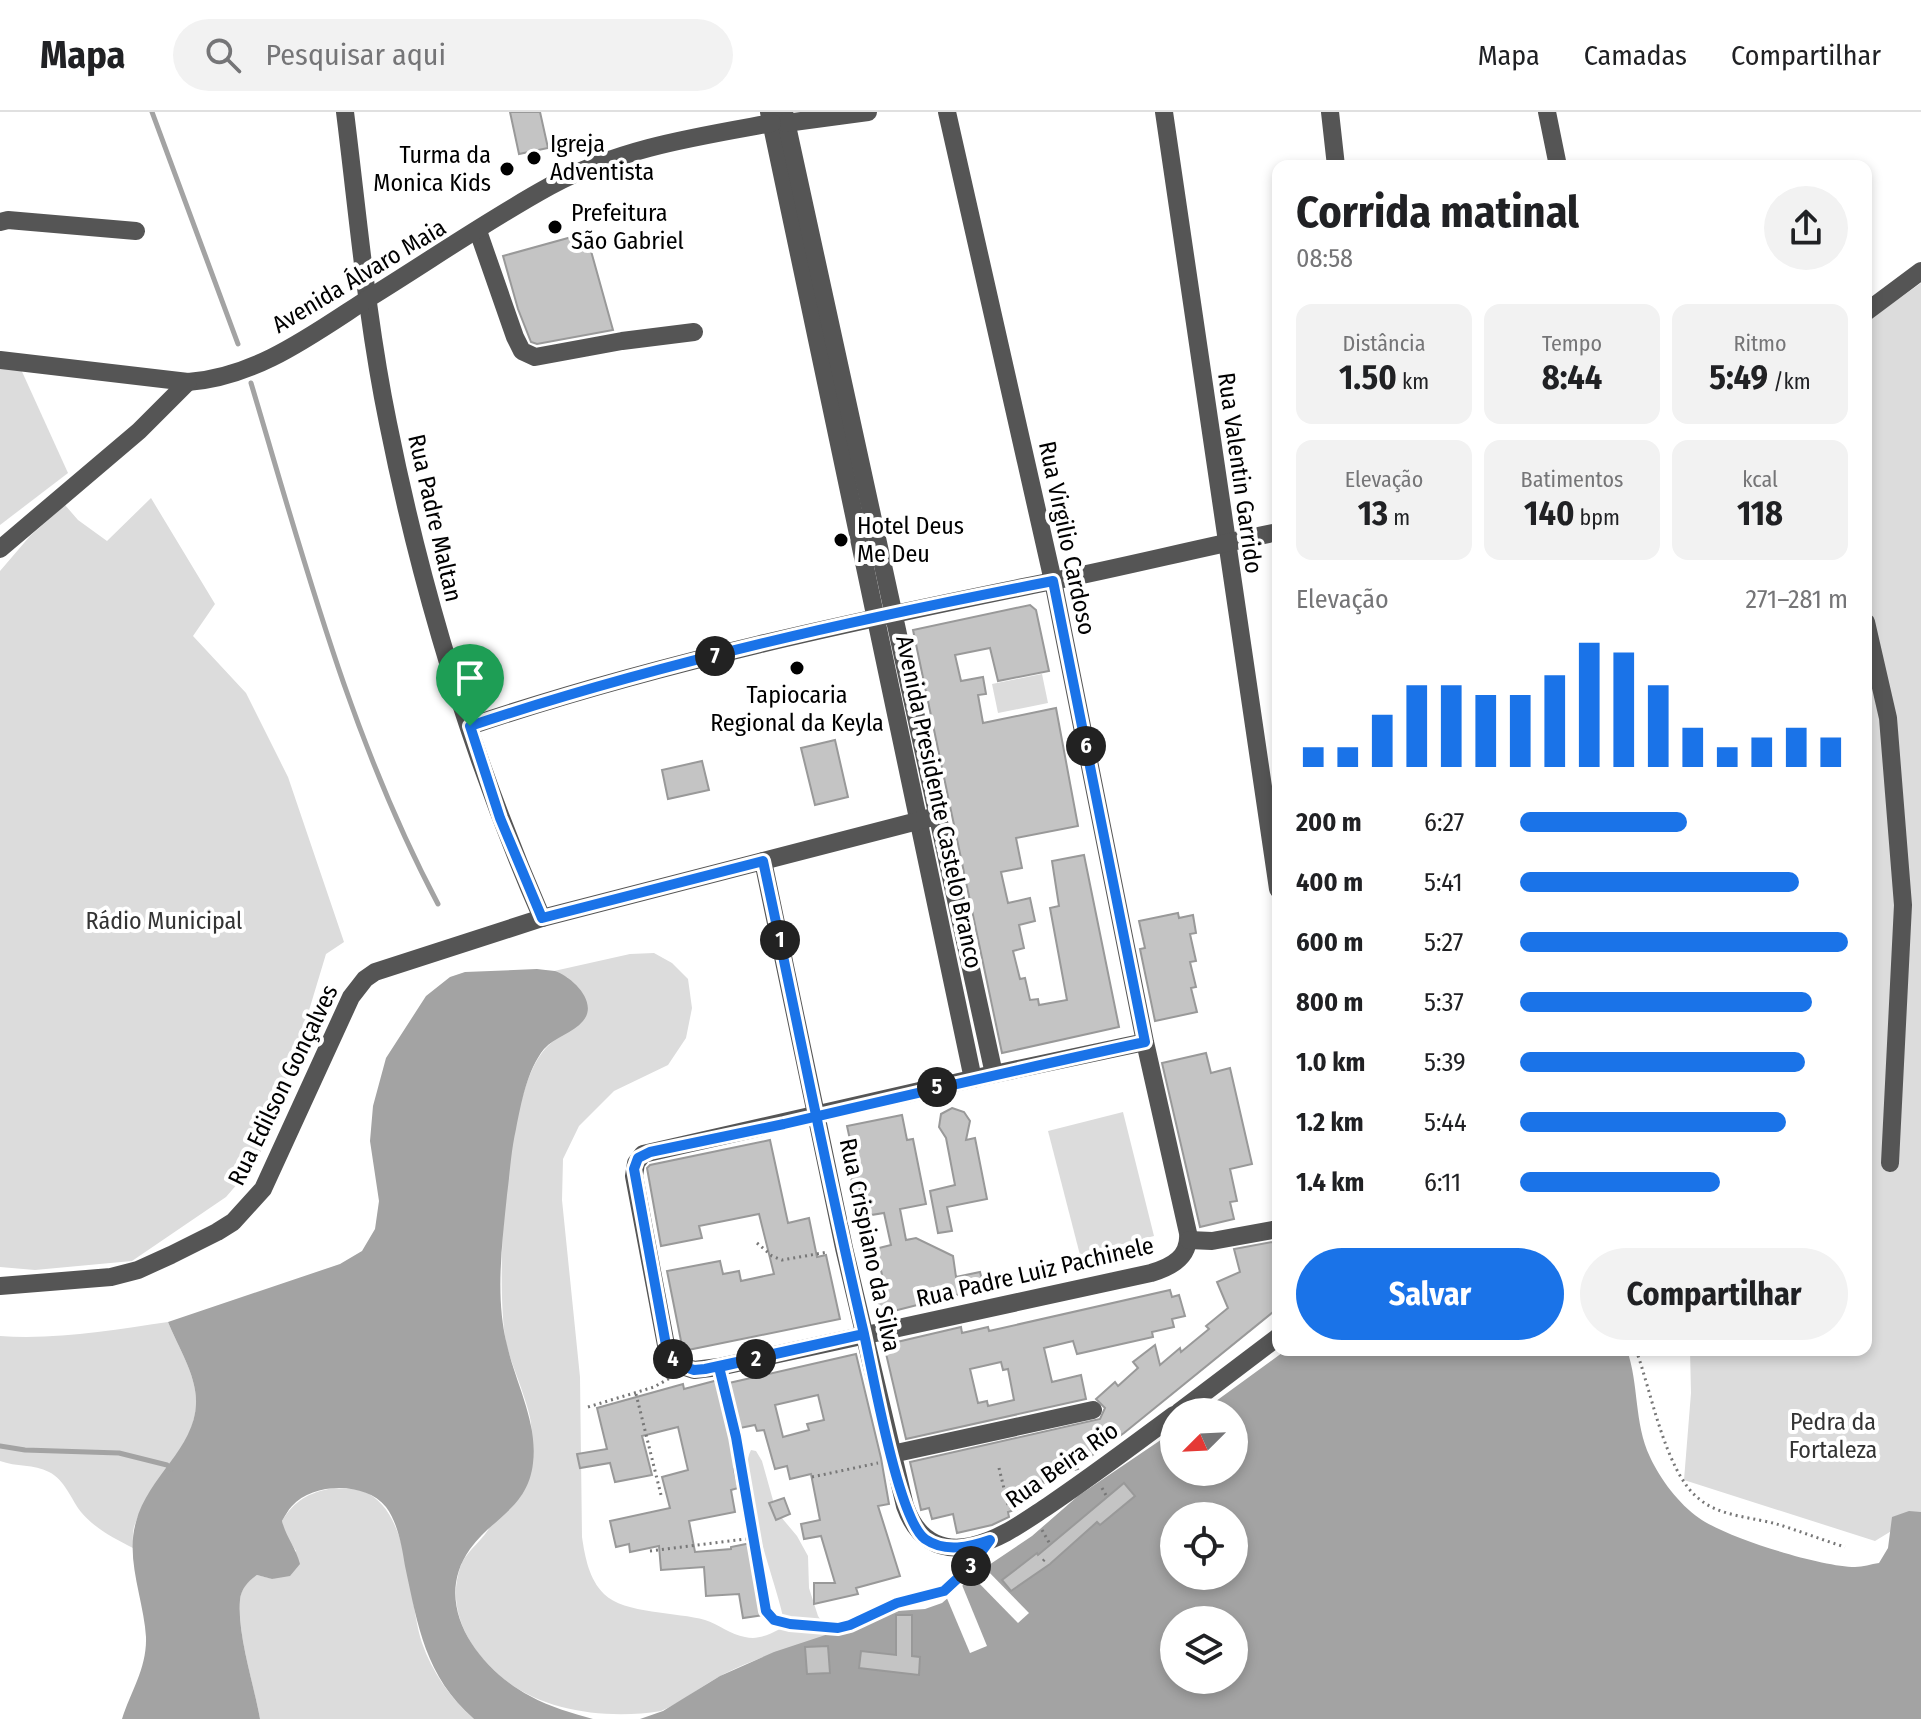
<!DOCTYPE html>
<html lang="pt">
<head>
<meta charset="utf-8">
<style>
  :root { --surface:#fff; --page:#f2f2f2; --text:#202124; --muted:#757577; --line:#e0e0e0; --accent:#1a73e8 }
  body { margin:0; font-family:"Fira Sans Condensed",sans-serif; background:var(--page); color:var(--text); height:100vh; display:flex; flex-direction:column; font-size:30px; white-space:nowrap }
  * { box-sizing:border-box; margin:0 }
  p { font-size:26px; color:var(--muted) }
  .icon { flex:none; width:44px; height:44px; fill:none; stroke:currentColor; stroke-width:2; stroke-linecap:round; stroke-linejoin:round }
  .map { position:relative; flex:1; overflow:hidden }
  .details { position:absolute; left:1272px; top:48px; width:600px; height:1196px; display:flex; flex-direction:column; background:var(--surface); border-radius:16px; box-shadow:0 4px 12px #0003 }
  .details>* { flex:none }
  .needle { width:52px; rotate:246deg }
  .buttons { position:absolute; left:1160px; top:1286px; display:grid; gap:16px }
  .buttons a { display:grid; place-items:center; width:88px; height:88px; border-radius:50%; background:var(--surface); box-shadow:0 4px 12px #0003; font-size:40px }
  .pin { position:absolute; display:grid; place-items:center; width:68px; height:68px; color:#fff; margin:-82px -34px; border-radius:50% 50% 50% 0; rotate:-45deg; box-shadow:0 0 8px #0007 }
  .pin .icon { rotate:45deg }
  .km { position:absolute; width:40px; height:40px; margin:-20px; border-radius:50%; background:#222; color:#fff; font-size:22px; line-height:40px; text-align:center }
  .round { display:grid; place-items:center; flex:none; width:84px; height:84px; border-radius:42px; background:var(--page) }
  .head { display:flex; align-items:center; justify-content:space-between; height:136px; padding:0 24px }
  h1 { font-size:44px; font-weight:700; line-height:60px }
  .figures { display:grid; grid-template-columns:repeat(3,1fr); gap:12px; height:136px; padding:8px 24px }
  .figures div { display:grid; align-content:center; border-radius:16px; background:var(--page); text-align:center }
  .figures b { font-size:34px; font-weight:700 }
  .figures small { font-size:22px; font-weight:400 }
  .figures p { font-size:22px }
  .chart { height:224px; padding:16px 24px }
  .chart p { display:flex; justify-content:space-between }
  .chart svg { width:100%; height:144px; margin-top:8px; stroke:var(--accent); stroke-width:6 }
  .cta { display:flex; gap:16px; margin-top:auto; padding:16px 24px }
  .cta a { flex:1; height:92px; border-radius:48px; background:var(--accent); color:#fff; font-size:32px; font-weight:700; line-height:92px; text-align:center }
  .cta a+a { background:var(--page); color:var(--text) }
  ul { padding:0 24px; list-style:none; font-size:26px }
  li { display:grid; grid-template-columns:128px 96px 1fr; align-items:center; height:60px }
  li i { height:20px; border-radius:10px; background:var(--accent) }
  header { display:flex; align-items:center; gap:48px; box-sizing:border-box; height:112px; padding:0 40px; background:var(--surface); border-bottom:2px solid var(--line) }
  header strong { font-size:38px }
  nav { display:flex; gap:44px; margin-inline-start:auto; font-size:28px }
  .search { width:560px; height:72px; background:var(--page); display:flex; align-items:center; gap:20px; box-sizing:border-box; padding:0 28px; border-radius:44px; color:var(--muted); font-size:30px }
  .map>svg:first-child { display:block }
  .green { fill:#dcdcdc }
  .water { fill:#a3a3a3; fill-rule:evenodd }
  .pier { fill:#fff }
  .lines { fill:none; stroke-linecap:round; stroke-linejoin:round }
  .stream { stroke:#a3a3a3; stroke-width:5 }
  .building { fill:#c4c4c4; stroke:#999; stroke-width:2; fill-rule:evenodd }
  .path { stroke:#777; stroke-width:3; stroke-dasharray:2 4; stroke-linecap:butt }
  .minor { stroke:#555; stroke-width:18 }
  .route-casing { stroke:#fff; stroke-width:16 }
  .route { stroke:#1a73e8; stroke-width:10 }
  .poi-dot { fill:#000; stroke:#fff; stroke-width:3 }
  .labels { text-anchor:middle; stroke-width:8; stroke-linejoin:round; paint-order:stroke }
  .poi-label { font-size:24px; fill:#000; stroke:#fff; text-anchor:start }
  .street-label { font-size:24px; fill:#000; stroke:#fff }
  .park-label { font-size:24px; fill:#333; stroke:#fff }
</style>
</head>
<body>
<header>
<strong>Mapa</strong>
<div class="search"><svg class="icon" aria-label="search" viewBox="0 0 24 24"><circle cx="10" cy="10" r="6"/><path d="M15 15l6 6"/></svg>Pesquisar aqui</div>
<nav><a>Mapa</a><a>Camadas</a><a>Compartilhar</a></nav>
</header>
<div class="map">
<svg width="1921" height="1607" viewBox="0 0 1921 1607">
  <rect width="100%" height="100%" fill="#fff"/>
  <g class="green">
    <path d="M1921,171V1401L1875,1429L1684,1368L1691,1281L1690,1238H1866V210Z"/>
    <path d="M19,253L68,361L0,413V257Z"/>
    <path d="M151,386L215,492L193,524L246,581L288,665L344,830L326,842L301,925L258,1048L226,1085L132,1149L35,1158L0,1155V459L30,424L65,393L78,408L107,429Z"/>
    <path d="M1042,562L1048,591L998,601L992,572Z"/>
    <path d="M654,841L672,851L688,867L692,896L686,926L668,953L614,979L579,1014L563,1047L562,1088L580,1265L582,1425C585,1445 589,1467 604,1482C624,1502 678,1500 705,1508C718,1512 731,1523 745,1525C758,1528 768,1523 780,1517L783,1505C776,1470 735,1365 751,1338L756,1339L762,1349L776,1399L797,1424L808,1444L809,1476L818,1504L831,1523C794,1534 758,1545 724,1562C702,1573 683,1590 661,1599C612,1607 549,1601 508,1570C473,1544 445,1501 460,1456C465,1440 479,1432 488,1418C499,1399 506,1376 514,1357C519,1344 528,1331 531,1318C534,1303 510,1250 506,1231C495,1171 504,982 545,937C553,928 564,921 574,916L568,866L554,859L630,842Z"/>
    <path d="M1123,1000L1154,1124L1080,1143L1048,1019Z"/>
    <path d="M168,1210C178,1235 197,1264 196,1291C195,1337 150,1372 135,1412C132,1419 133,1429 133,1436C115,1427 94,1416 81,1400C71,1387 65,1368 49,1360C34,1352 16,1355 0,1349V1224C56,1228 113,1218 168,1210Z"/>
    <path d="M333,1376C342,1377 355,1376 363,1379C411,1398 408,1488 422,1531C432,1560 451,1587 474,1607H260C254,1573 237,1521 240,1488C241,1477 248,1468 257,1463L273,1467L296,1439L285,1423L282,1409C295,1388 308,1381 333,1376Z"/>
  </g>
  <g class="water">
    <path d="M537,857C542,858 549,858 555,859C572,865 599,890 583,909C573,921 555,925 544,937C527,958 521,992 516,1017C511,1039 510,1060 507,1083C502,1132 495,1185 507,1233C516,1272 538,1311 533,1351C528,1396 493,1405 470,1437C430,1493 479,1557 530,1584C550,1595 572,1601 593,1607H474C425,1564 418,1514 405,1454C402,1435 398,1411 386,1395C366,1370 314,1370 292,1394C288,1398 285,1404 282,1409C286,1425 296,1436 300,1452L290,1464L272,1467L257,1463C248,1469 241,1477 240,1488C237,1522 254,1572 260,1607H122C131,1579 147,1556 146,1525C144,1488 125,1447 136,1410C148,1364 195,1337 196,1291C197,1264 178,1235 168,1210L340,1152L362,1139L375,1117L379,1089L370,1029L373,994L386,946L426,884L450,865L465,860Z"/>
    <path d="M1286,1238H1627C1639,1272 1634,1311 1650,1345C1660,1367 1679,1392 1699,1406C1727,1426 1821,1455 1855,1455C1863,1455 1871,1452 1879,1451L1888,1436L1892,1405L1909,1399L1921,1400V1607H640L663,1599L720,1564L774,1540L898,1499L925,1497L942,1491L977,1461L1032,1424L1078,1384L1174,1319V1360H1234V1300H1201ZM1174,1404H1234V1464H1174ZM1174,1508H1234V1568H1174Z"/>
  </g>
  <g class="pier">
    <path d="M982,1453L1029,1501L1018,1511L971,1463Z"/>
    <path d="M962,1473L987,1534L970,1541L946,1484Z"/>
  </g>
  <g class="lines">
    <g class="stream">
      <path d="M152,0L238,232"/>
      <path d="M251,271C304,448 351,628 438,792"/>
      <path d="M0,1334L25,1338L119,1341L167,1353L171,1357"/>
    </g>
  </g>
  <g class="building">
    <path d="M510,0H540L548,36L519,42Z"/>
    <path d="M586,121L613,218L537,232L531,230L518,197L503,144Z"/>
    <path d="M1030,493L1036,498L1049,559L998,569L990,536L955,543L961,569L983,565L986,582L978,583L983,611L1056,596L1078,714L1016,726L1022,756L1001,760L1008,791L1030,786L1035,809L1019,813L1024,836L1013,839L1020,867L1025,866L1030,888L1038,887L1039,893L1067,888L1050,796L1059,794L1052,749L1084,743L1119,915L1002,941L913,518Z"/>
    <path d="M835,628L848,685L815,693L801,636Z"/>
    <path d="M702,649L709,678L668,687L662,658Z"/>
    <path d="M1178,801L1179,806L1193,803L1196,821L1190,822L1196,849L1190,850L1196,875L1191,876L1197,900L1155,909L1140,837L1145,836L1139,809Z"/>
    <path d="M1206,941L1211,961L1230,956L1252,1052L1230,1057L1237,1089L1230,1090L1234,1107L1200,1115L1162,951Z"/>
    <path d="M952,996L964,1000L970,1009L966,1028L975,1026L987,1087L947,1095L952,1119L938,1121L930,1079L955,1073L946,1026L939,1015L941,1002Z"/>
    <path d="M902,1003L907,1028L913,1027L926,1092L900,1097L906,1128L916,1126L953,1144L956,1165L980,1160L984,1176L878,1203L875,1187L887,1184L879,1150L870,1152L867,1139L891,1133L884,1101L865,1104L859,1074L853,1075L845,1039L852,1037L847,1014Z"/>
    <path d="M770,1028L788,1111L809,1106L817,1145L826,1143L840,1207L683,1239L667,1159L720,1149L723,1162L739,1159L741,1169L774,1162L759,1102L699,1114L702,1126L661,1134L647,1056L650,1053Z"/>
    <path d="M1278,1129V1196L1124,1321L1077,1354L1078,1357L1042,1366L1045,1376L1029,1381L1030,1387L1016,1391L1018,1397L1008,1400L1009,1405L992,1413L957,1421L953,1402L932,1407L929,1396L921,1398L910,1350L1100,1307L1105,1296L1096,1287L1115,1270L1118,1274L1138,1256L1133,1250L1155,1233L1160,1253L1180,1236L1181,1240L1209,1217L1206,1214L1228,1196L1217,1170L1240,1160L1234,1137Z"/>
    <path d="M1170,1178L1172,1185L1179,1183L1185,1204L1172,1207L1174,1215L1152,1220L1153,1225L1077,1242L1073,1229L1044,1236L1052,1270L1081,1263L1086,1287L906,1327L884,1233L961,1215L962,1221L988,1215L989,1219ZM1001,1250L1003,1258L1008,1257L1014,1288L988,1294L987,1289L978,1291L970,1257Z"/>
    <path d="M856,1242L881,1346L889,1392L878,1394L900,1464L856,1476L858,1482L814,1492V1471H835L821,1424L804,1427L801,1412L820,1408L811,1362L790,1367L787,1354L775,1357L764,1318L757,1319L755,1313L730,1318L738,1356L734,1357L738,1376L731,1378L735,1400L689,1409L695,1440L731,1437V1435L751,1431L764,1503L743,1506L739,1482L706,1484L704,1455L661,1458L659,1434L630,1440L629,1432L616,1435L610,1409L670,1396L662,1365L688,1358L678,1315L642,1324L652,1363L615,1370L610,1351L580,1356L577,1342L607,1337L597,1296L683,1272L684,1277L718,1268L720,1273ZM818,1283L824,1308L807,1312L809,1318L783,1325L775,1293Z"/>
    <path d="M1124,1371L1135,1384L1100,1413L1097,1410L1050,1452L1011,1479L1002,1468L1037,1441L1038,1443Z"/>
    <path d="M784,1386L790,1402L776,1408L769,1391Z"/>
    <path d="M896,1503H912V1544L920,1545L919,1563L859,1556L861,1539L896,1543Z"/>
    <path d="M828,1534L830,1561L807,1562L805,1535Z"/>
  </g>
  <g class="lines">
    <g class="path">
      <path d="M757,1131L772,1144L782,1148L828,1140"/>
      <path d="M1636,1238C1651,1278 1665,1359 1698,1386C1719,1405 1754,1405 1780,1413C1802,1420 1823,1428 1845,1435"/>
      <path d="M723,1270L736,1325L769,1505L790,1512L838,1516L897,1491L944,1479L973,1450"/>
      <path d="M636,1282L661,1383"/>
      <path d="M588,1295L654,1275L670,1266"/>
      <path d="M999,1356L1009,1397"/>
      <path d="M812,1365L878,1351"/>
      <path d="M1102,1376L1107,1385"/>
      <path d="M1042,1418L1050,1432"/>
      <path d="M650,1439L754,1426"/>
      <path d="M1043,1449L1045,1447"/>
    </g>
    <g class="minor">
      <path d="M345,0C358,104 367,209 388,311C422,481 473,648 542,806"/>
      <path d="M769,0L973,967"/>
      <path d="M784,0L994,962"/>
      <path d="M947,0L1053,469L1145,930L1188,1121C1190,1145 1172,1155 1151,1161L719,1255L694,1258L676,1252L666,1233L634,1064L636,1051L643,1042L985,964L1145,930"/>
      <path d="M1164,0L1278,777"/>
      <path d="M1330,0L1336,54"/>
      <path d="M1547,0L1558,54"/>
      <path d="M786,11L868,0"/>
      <path d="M0,110L8,108L136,119"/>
      <path d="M478,119L515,225L522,239L535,245L622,229L694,220"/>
      <path d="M1866,200L1921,159"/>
      <path d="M0,248L188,270C257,265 313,222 369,186C429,149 488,108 550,74C620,36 695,25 772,11"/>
      <path d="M0,437L139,319L188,270"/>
      <path d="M1866,510L1888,606L1903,793L1890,1051"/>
      <path d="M470,614C660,550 856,509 1053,469C1128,454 1203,435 1278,420"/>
      <path d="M763,749L844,1136L905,1394C916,1425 938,1441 971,1434C1000,1428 1025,1409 1048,1394C1091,1365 1132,1334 1174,1303"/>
      <path d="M1189,1128L1212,1129L1278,1117"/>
      <path d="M0,1174L111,1165L138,1158L171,1143L217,1120L233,1110L263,1077L351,885L365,867L375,860L542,806L937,704"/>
      <path d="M1179,1300L1278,1225"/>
      <path d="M892,1342L1093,1298"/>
    </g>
  </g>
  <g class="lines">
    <g class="route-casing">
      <path id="route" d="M470,614L500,706L542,806L763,749C797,907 827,1065 864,1222L719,1255L736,1325L766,1499L774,1508L790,1512L838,1516L850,1513L897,1491L944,1479L971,1454L990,1428C970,1435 945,1441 925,1427C898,1407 873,1261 864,1222L705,1257L694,1258L676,1252L666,1233L634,1057L638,1046L650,1040L784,1012C904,984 1024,956 1145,930L1053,469C857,507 659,551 470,614"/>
    </g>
    <use href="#route" class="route"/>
  </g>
  <g class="poi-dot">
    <circle cx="534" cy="46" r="8"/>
    <circle cx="507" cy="57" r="8"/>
    <circle cx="555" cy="115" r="8"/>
    <circle cx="841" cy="428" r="8"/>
    <circle cx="797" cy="556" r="8"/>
  </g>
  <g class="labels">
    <g class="poi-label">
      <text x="550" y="40">Igreja<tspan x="550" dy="28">Adventista</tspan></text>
      <text x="491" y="51" text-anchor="end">Turma da<tspan x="491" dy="28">Monica Kids</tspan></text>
      <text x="571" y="109">Prefeitura<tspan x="571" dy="28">São Gabriel</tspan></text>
      <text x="857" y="422">Hotel Deus<tspan x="857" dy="28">Me Deu</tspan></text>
      <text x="797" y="591" text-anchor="middle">Tapiocaria<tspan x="797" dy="28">Regional da Keyla</tspan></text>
    </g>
    <g class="street-label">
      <text transform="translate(359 164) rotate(-31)" y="8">Avenida Álvaro Maia</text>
      <text transform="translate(1240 361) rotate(82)" y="8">Rua Valentin Garrido</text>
      <text transform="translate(435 406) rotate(77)" y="8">Rua Padre Maltan</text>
      <text transform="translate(1067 426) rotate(78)" y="8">Rua Virgilio Cardoso</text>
      <text transform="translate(939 690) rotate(78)" y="8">Avenida Presidente Castelo Branco</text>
      <text transform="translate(283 973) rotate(-64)" y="8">Rua Edilson Gonçalves</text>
      <text transform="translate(870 1133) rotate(78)" y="8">Rua Crispiano da Silva</text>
      <text transform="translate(1035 1160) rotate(-13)" y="8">Rua Padre Luiz Pachinele</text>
      <text transform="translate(1062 1353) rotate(-35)" y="8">Rua Beira Rio</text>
    </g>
    <g class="park-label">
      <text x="164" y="817">Rádio Municipal</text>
      <text x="1833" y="1318">Pedra da<tspan x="1833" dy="28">Fortaleza</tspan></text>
    </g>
  </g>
</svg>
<div class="buttons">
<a><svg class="needle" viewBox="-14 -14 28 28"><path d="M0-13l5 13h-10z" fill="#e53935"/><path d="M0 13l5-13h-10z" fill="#757577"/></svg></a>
<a><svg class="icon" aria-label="locate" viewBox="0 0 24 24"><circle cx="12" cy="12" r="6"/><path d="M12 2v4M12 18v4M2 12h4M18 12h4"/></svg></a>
<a><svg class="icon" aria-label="layers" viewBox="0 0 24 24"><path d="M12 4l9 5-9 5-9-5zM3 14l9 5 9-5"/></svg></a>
</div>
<div class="pin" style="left:470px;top:614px;background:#1e9e55"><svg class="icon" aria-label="arrive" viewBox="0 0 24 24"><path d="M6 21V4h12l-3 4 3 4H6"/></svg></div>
<b class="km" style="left:780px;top:828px">1</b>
<b class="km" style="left:756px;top:1247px">2</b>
<b class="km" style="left:971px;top:1454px">3</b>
<b class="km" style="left:673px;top:1247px">4</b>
<b class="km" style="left:937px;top:975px">5</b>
<b class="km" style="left:1086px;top:634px">6</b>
<b class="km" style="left:715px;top:544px">7</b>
<section class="details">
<div class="head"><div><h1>Corrida matinal</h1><p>08:58</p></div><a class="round"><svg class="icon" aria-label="share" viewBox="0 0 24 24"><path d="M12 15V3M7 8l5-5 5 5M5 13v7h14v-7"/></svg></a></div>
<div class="figures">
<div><p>Distância</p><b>1.50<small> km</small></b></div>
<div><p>Tempo</p><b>8:44</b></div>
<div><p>Ritmo</p><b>5:49<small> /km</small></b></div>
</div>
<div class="figures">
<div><p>Elevação</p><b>13<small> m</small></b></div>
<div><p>Batimentos</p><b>140<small> bpm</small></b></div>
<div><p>kcal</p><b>118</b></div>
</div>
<div class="chart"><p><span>Elevação</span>271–281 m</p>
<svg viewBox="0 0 160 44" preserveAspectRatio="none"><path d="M5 44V38M15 44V38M25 44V28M35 44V19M45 44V19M55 44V22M65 44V22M75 44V16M85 44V6M95 44V9M105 44V19M115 44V32M125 44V38M135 44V35M145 44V32M155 44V35"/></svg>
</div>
<ul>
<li><b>200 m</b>6:27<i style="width:51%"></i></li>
<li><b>400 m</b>5:41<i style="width:85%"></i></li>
<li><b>600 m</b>5:27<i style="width:100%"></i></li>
<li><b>800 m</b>5:37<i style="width:89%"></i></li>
<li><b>1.0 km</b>5:39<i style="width:87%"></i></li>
<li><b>1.2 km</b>5:44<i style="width:81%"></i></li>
<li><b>1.4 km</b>6:11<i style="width:61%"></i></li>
</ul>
<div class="cta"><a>Salvar</a><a>Compartilhar</a></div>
</section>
</div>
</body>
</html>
